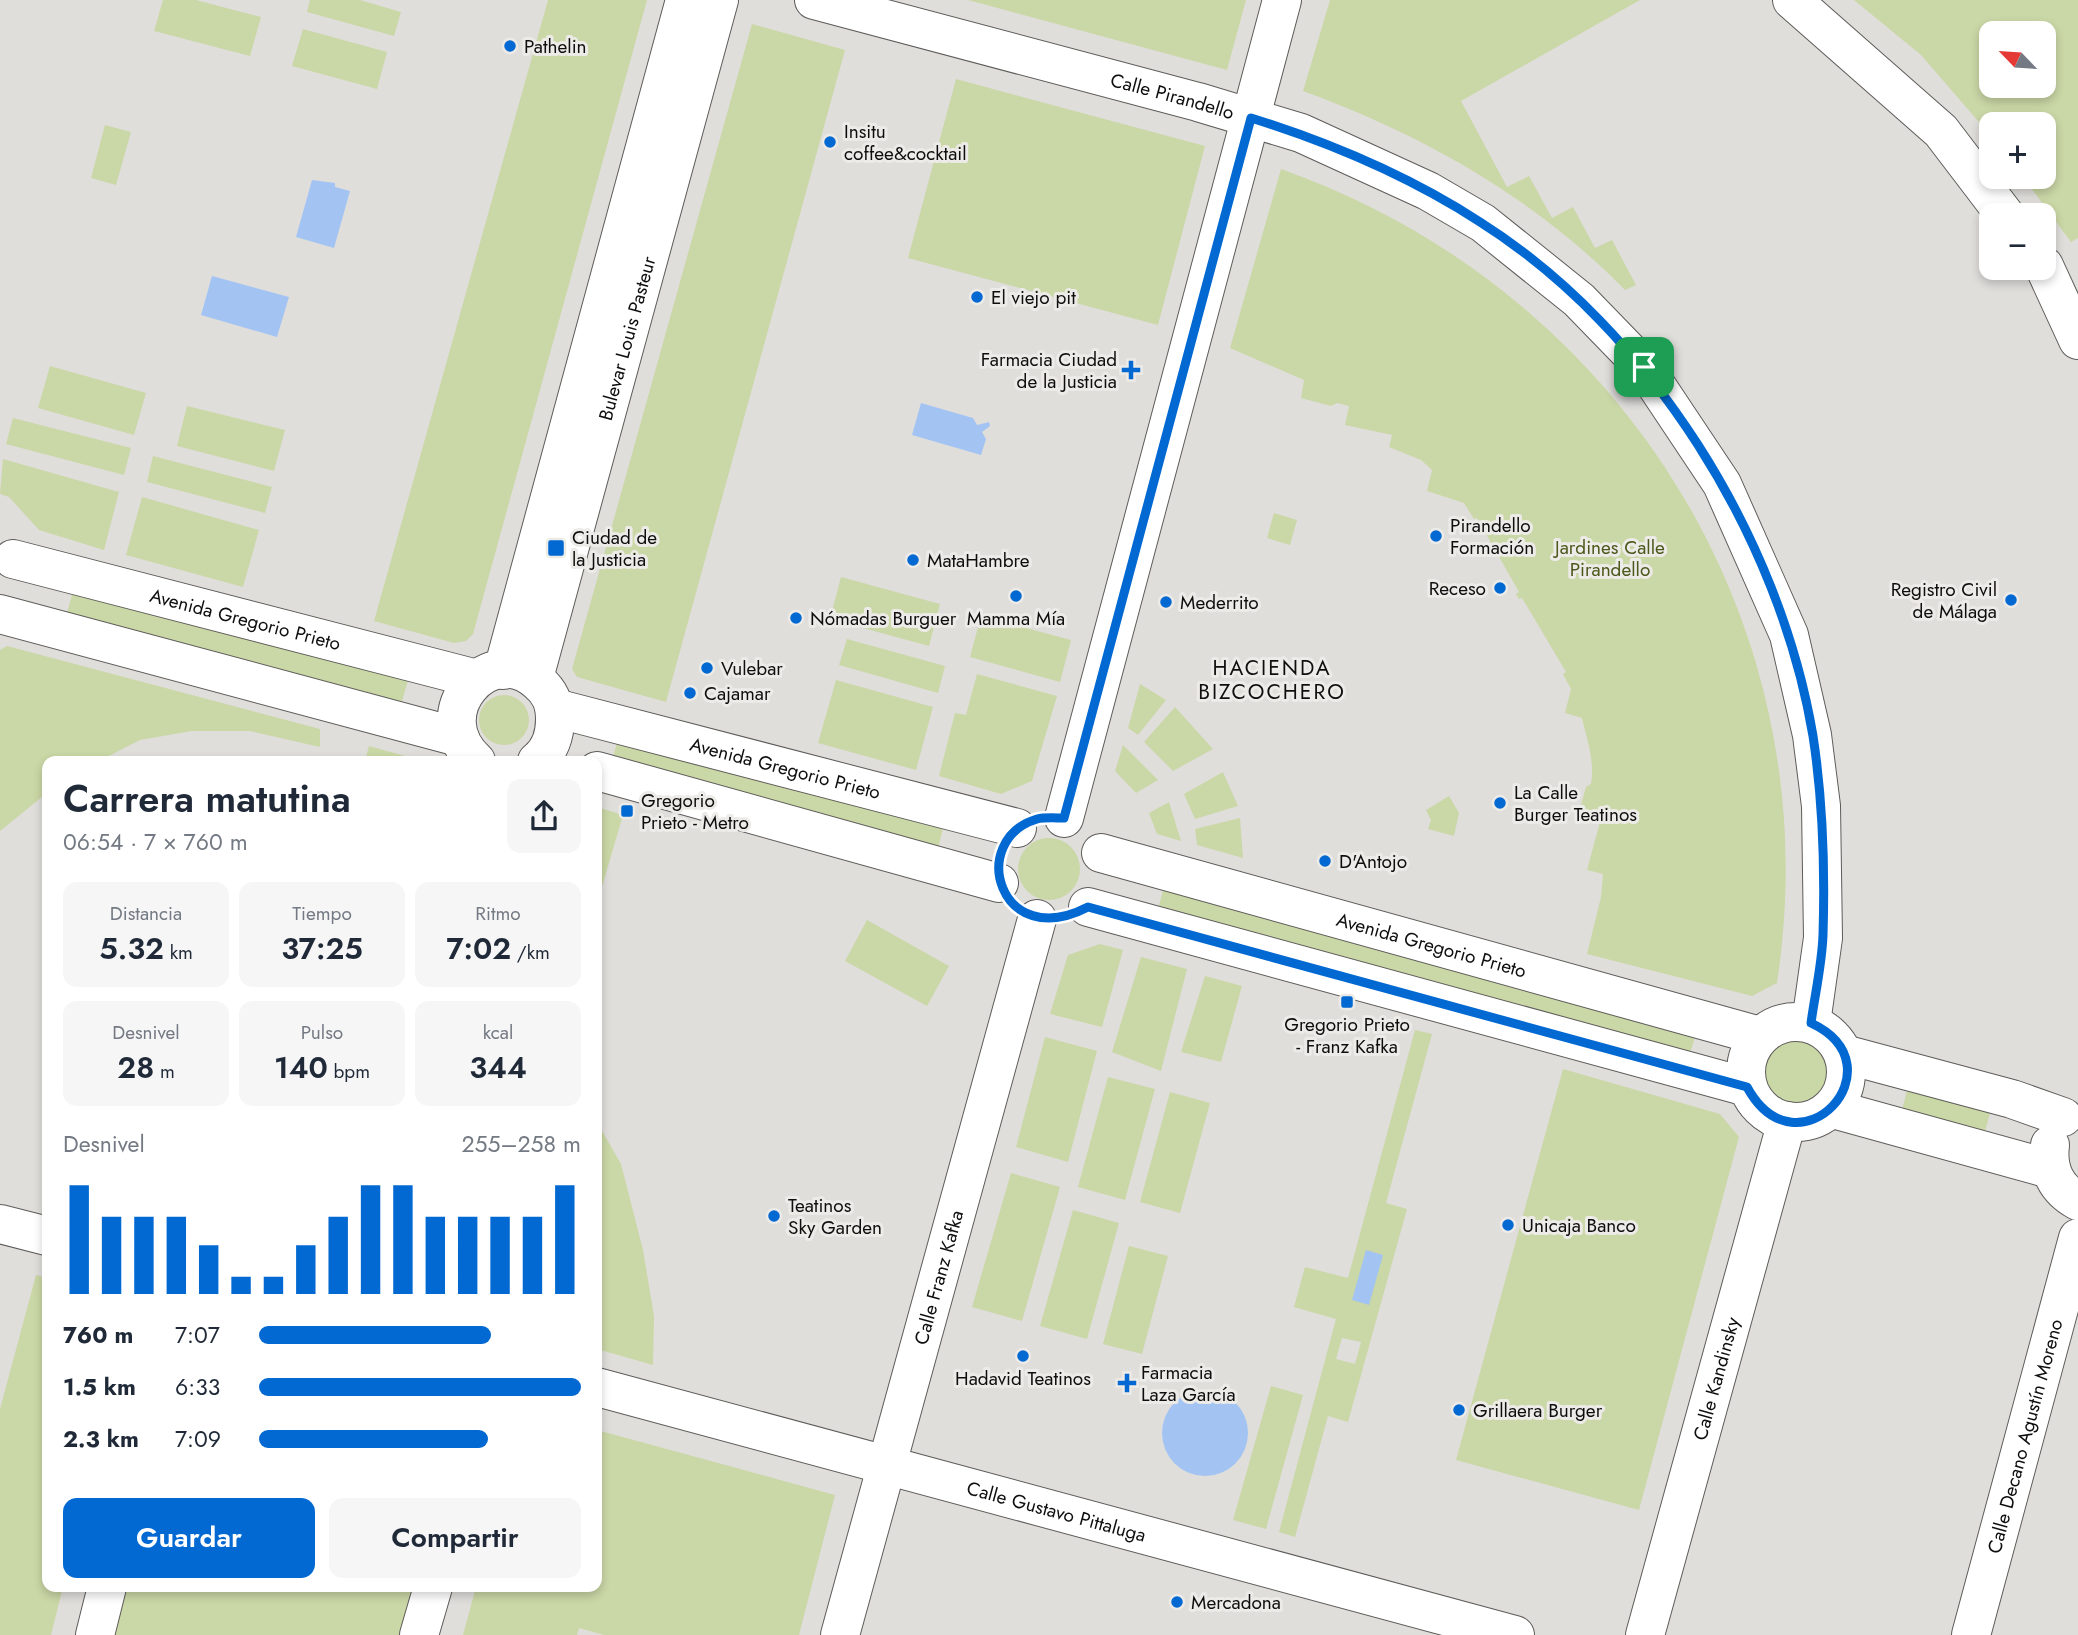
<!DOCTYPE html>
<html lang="es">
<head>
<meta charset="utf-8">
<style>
  :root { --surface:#fff; --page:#f6f6f7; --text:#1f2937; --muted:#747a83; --accent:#0369d2 }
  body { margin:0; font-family:Jost,sans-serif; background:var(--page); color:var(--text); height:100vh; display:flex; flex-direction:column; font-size:26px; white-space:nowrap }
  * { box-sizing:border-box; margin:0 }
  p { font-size:23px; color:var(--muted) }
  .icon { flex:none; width:38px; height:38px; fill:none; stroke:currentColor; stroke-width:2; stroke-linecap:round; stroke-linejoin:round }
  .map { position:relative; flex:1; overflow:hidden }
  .drawer { position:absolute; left:42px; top:756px; width:560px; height:836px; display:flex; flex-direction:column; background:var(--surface); border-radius:14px; box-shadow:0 4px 10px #0003 }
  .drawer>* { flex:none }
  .needle { width:46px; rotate:295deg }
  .tools { position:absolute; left:1979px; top:21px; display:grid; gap:14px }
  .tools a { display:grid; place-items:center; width:77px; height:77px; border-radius:14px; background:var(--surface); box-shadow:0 4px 10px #0003; font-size:35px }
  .pin { position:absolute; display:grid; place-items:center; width:60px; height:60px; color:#fff; margin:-30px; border-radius:14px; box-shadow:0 4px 10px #0006 }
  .round { display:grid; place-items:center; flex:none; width:74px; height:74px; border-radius:14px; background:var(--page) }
  .summary { display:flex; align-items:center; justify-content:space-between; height:119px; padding:0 21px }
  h1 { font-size:38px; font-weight:600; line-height:52px }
  .stats { display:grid; grid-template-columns:repeat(3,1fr); gap:10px; height:119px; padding:7px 21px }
  .stats div { display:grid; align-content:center; border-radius:14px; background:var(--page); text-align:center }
  .stats b { font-size:30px; font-weight:600 }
  .stats small { font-size:19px; font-weight:400 }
  .stats p { font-size:19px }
  .chart { height:196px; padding:14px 21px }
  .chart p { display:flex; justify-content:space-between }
  .chart svg { width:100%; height:126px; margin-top:7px; stroke:var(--accent); stroke-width:6 }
  .button { display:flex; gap:14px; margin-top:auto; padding:14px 21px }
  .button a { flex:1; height:80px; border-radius:14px; background:var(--accent); color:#fff; font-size:28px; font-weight:600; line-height:80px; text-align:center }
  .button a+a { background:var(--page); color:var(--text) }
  ul { padding:0 21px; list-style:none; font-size:23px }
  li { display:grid; grid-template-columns:112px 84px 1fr; align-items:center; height:52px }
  li i { height:18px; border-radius:9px; background:var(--accent) }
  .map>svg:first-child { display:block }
  .green { fill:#cad7a6; fill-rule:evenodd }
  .water { fill:#a3c4f3 }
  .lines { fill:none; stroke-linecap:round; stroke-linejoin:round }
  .minor-casing { stroke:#5e5c5a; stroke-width:40 }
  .minor { stroke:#fff; stroke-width:38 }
  .route-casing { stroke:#fff; stroke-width:14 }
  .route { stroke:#0369d2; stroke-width:9 }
  .poi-dot { fill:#0369d2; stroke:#edebe8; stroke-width:2.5 }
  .labels { text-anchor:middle; stroke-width:6; stroke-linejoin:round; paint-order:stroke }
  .poi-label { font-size:19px; fill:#0f0e0e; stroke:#edebe8; text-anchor:start }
  .street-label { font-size:19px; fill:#0f0e0e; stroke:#edebe8 }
  .park-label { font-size:19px; fill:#4c581b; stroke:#edebe8 }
  .neighbourhood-label { font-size:21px; letter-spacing:2px; fill:#0f0e0e; stroke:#edebe8 }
</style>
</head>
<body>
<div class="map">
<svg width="2078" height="1635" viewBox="0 0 2078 1635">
  <rect width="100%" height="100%" fill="#e0dedb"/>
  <g class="green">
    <path d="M163,0H196L261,17L250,56L154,31Z"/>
    <path d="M310,0H360L401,12L394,36L307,12Z"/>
    <path d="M548,0H647L473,634L466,641L454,643L374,621Z"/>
    <path d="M968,0H1246L1227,70Z"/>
    <path d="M1330,0H1640L1461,101L1507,187L1529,176L1552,218L1573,207L1595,248L1612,240L1636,285L1625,290C1534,197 1423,135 1303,91Z"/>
    <path d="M1854,0H2078V238L2071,242L2023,177H2044V124H1992L1991,136L1921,55ZM1992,33H2044V86H1992Z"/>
    <path d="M752,24L845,50L666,702L577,677L572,669Z"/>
    <path d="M303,29L387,52L377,89L292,66Z"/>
    <path d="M956,79L1205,146L1158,325L908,258Z"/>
    <path d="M105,125L131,132L116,185L91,178Z"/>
    <path d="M1281,169C1621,289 1832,624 1777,983L1752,996L1587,954L1601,897L1603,874L1587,870L1600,822L1578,816L1586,787L1591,784C1595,761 1587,740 1582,718L1565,713L1571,689L1563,674L1566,672L1522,598L1519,599L1516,594L1519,592L1477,518L1474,519L1464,503L1427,491L1432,470L1421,460L1389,447L1392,435L1345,425L1349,406L1337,403L1331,406L1301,398L1304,380L1230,348Z"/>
    <path d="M50,366L146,393L134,435L38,408Z"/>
    <path d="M187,406L285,430L274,471L177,446Z"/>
    <path d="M13,418L131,448L124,475L6,444Z"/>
    <path d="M153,456L272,487L265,513L147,482Z"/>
    <path d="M3,459L119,492L104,550L39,530L9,497L0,494Z"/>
    <path d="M142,497L259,530L243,587L126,555Z"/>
    <path d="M1274,513L1297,520L1290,545L1267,538Z"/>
    <path d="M841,577L940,604L929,646L830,619Z"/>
    <path d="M74,587L409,677L400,708L66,617Z"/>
    <path d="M981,616L1071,640L1060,682L970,657Z"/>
    <path d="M847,639L945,666L938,693L839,665Z"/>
    <path d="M7,646L320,729V747L250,731H192L140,740L99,761H47V793L0,831V650Z"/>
    <path d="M977,674L1057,696L1032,781L1001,794L939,776L955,713L966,715Z"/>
    <path d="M836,680L933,707L916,770L818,743Z"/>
    <path d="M1140,684L1166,700L1138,735L1128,728Z"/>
    <circle cx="504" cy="720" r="25"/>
    <path d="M1175,707L1213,749L1173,771L1144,742Z"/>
    <path d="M619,735L944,824L937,853L611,765Z"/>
    <path d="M1123,745L1158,780L1136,793L1115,771Z"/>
    <path d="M369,746L423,761H365Z"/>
    <path d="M1223,772L1238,806L1195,819L1184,794Z"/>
    <path d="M1449,796L1459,813L1454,836L1428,829L1431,820L1426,810Z"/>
    <path d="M1169,802L1181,841L1157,834L1149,813Z"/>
    <path d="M597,807L623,815L597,904Z"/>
    <path d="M1240,818L1243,858L1197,845L1195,829Z"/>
    <circle cx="1049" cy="869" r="31"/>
    <path d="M1165,883L1698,1027L1689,1057L1157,913Z"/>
    <path d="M867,920L949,966L927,1006L845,961Z"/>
    <path d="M1100,944L1123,950L1102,1027L1050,1014L1068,955Z"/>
    <path d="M1141,957L1187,969L1161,1071L1112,1052Z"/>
    <path d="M1205,976L1242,986L1221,1062L1181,1052Z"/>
    <path d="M1415,1030L1432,1034L1386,1203L1407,1209L1348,1422L1328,1416L1295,1537L1279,1532L1336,1319L1294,1307L1305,1267L1348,1278ZM1342,1338L1361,1342L1355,1364L1336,1359Z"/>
    <path d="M1045,1037L1097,1051L1068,1162L1016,1147Z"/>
    <circle cx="1796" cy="1072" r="32"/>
    <path d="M1563,1069L1720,1114L1739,1137L1639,1510L1456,1460Z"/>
    <path d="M1108,1077L1155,1089L1125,1200L1078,1187Z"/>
    <path d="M1908,1087L1991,1109L1983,1139L1900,1117Z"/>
    <path d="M1170,1092L1210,1103L1180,1213L1140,1202Z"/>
    <path d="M597,1122L621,1164L643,1250L654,1316L653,1365L597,1349Z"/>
    <path d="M1011,1173L1060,1187L1022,1321L972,1307Z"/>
    <path d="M1073,1210L1119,1223L1087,1339L1040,1326Z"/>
    <path d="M1129,1246L1168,1256L1142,1354L1103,1344Z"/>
    <path d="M36,1275L47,1278V1587H63L51,1635H0V1409Z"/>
    <path d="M1271,1386L1303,1395L1266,1529L1233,1520Z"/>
    <path d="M597,1430L835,1495L799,1635H604L579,1628L577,1635H463L476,1587H597Z"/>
    <path d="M126,1587H414L401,1635H113Z"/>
  </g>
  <g class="water">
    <path d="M312,180L335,183V187L350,191L334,248L296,237Z"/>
    <path d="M212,276L289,297L277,337L201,315Z"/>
    <path d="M921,403L973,418L977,425L989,422L990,426L982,432L986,439L981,455L912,435Z"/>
    <path d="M1366,1250L1383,1255L1369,1305L1352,1300Z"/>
    <circle cx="1205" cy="1433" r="43"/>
  </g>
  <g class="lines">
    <g class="minor-casing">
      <g id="minor">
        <path id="s1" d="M814,0L1198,102L1301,133L1428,191L1483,223L1579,300L1644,367L1722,484L1789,635L1812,735L1821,806L1823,938L1811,1023"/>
        <path d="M1792,0L1941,131L2005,215"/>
        <path d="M2044,266L2078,340"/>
        <path id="s2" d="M13,559L477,679"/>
        <path d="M0,614L458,737"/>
        <path d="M503,670L685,0"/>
        <path id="s3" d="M534,678L719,0"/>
        <path id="s4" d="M555,708L1017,828"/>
        <path d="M476,761C423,713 491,638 538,682C550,692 555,703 555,719C555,735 550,751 537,761"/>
        <path d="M597,771L999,883"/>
        <path d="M1064,818L1282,0"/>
        <path id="s5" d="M1101,853L1760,1036"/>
        <path d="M1088,907L1747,1087"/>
        <circle cx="1796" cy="1072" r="50"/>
        <path d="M1844,1054L2012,1099L2063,1117"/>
        <path d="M1833,1109L2050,1169"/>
        <path d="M2050,1145C2047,1170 2056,1189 2078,1201"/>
        <path d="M0,1224L47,1236"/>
        <path id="s6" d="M597,1387L1515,1635"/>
        <path d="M95,1635L107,1587"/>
        <path d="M419,1635L433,1587"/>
        <path id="s7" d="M840,1635L1037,919"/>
        <path id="s8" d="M1645,1635L1787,1121"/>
        <path id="s9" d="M1971,1635L2078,1238"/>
      </g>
    </g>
    <use href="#minor" class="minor"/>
  </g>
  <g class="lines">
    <g class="route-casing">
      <path id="route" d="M1251,118C1331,143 1409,176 1480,222C1651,330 1780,538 1813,736C1823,801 1825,870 1823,935C1822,964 1815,994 1811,1023C1903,1066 1798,1180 1747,1087L1088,907C999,953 967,840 1037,819C1045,817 1056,818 1064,818Z"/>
    </g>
    <use href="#route" class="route"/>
  </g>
  <g class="poi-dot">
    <circle cx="510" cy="46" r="7"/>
    <circle cx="830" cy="142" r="7"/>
    <circle cx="977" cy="297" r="7"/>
    <path d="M1127.5 359.5h7v7h7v7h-7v7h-7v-7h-7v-7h7z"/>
    <circle cx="1436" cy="536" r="7"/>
    <rect x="547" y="539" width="18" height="18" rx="3.5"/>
    <circle cx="913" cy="560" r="7"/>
    <circle cx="1500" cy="588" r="7"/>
    <circle cx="1016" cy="596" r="7"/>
    <circle cx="2011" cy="600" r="7"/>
    <circle cx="1166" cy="602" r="7"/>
    <circle cx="796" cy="618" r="7"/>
    <circle cx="707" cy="668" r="7"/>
    <circle cx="690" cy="693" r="7"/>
    <circle cx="1500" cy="803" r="7"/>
    <rect x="620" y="804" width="14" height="14" rx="3.5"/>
    <circle cx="1325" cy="861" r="7"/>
    <rect x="1340" y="995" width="14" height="14" rx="3.5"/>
    <circle cx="774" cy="1216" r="7"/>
    <circle cx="1508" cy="1225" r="7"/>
    <circle cx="1023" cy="1356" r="7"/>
    <path d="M1123.5 1372.5h7v7h7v7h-7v7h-7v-7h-7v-7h7z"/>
    <circle cx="1459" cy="1410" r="7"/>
    <circle cx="1177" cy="1602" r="7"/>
  </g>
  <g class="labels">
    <g class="poi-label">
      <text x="524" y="53">Pathelin</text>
      <text x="844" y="138">Insitu<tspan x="844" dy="22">coffee&amp;cocktail</tspan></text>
      <text x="991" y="304">El viejo pit</text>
      <text x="1117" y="366" text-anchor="end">Farmacia Ciudad<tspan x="1117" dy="22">de la Justicia</tspan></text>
      <text x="1450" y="532">Pirandello<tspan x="1450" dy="22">Formación</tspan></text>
      <text x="572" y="544">Ciudad de<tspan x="572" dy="22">la Justicia</tspan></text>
      <text x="927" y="567">MataHambre</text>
      <text x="1486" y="595" text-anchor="end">Receso</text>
      <text x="1997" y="596" text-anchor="end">Registro Civil<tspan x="1997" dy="22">de Málaga</tspan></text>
      <text x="1180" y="609">Mederrito</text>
      <text x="810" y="625">Nómadas Burguer</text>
      <text x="1016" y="625" text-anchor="middle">Mamma Mía</text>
      <text x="721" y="675">Vulebar</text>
      <text x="704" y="700">Cajamar</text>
      <text x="1514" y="799">La Calle<tspan x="1514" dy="22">Burger Teatinos</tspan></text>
      <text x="641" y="807">Gregorio<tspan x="641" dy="22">Prieto - Metro</tspan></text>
      <text x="1339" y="868">D'Antojo</text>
      <text x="1347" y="1031" text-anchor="middle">Gregorio Prieto<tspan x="1347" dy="22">- Franz Kafka</tspan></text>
      <text x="788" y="1212">Teatinos<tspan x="788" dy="22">Sky Garden</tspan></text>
      <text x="1522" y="1232">Unicaja Banco</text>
      <text x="1141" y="1379">Farmacia<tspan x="1141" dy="22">Laza García</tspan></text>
      <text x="1023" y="1385" text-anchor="middle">Hadavid Teatinos</text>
      <text x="1473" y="1417">Grillaera Burger</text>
      <text x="1191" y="1609">Mercadona</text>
    </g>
    <g class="street-label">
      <text dy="7" stroke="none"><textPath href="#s1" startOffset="371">Calle Pirandello</textPath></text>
      <text dy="7" stroke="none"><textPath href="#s3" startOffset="352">Bulevar Louis Pasteur</textPath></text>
      <text dy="7" stroke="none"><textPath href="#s2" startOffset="240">Avenida Gregorio Prieto</textPath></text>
      <text dy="7" stroke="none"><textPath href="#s4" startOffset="238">Avenida Gregorio Prieto</textPath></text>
      <text dy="7" stroke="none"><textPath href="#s5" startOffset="343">Avenida Gregorio Prieto</textPath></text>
      <text dy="7" stroke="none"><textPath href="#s7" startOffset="371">Calle Franz Kafka</textPath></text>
      <text dy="7" stroke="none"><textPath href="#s8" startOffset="266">Calle Kandinsky</textPath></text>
      <text dy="7" stroke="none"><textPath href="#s9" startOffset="206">Calle Decano Agustín Moreno</textPath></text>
      <text dy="7" stroke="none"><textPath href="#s6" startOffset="476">Calle Gustavo Pittaluga</textPath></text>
    </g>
    <g class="park-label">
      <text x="1610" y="554">Jardines Calle<tspan x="1610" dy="22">Pirandello</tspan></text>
    </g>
    <g class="neighbourhood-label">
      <text x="1272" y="675">HACIENDA<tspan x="1272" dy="24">BIZCOCHERO</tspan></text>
    </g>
  </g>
</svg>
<div class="tools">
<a><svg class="needle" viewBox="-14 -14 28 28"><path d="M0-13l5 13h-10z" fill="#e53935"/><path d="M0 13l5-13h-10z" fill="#747a83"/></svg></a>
<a>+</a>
<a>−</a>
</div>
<div class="pin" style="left:1644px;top:367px;background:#1e9e55"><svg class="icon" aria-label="arrive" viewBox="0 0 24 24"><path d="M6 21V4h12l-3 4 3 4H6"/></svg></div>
<section class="drawer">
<div class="summary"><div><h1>Carrera matutina</h1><p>06:54 · 7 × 760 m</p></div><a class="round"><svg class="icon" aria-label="share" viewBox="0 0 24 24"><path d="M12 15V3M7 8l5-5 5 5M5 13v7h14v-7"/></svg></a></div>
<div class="stats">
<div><p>Distancia</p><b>5.32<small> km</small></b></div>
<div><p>Tiempo</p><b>37:25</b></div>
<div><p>Ritmo</p><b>7:02<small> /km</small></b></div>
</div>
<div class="stats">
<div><p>Desnivel</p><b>28<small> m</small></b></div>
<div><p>Pulso</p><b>140<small> bpm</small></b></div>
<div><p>kcal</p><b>344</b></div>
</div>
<div class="chart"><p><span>Desnivel</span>255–258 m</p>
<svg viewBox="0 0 160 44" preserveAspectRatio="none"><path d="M5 44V6M15 44V17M25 44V17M35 44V17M45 44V27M55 44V38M65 44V38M75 44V27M85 44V17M95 44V6M105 44V6M115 44V17M125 44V17M135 44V17M145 44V17M155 44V6"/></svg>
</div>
<ul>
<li><b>760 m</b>7:07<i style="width:72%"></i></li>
<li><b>1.5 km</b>6:33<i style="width:100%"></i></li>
<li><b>2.3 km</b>7:09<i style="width:71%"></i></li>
</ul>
<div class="button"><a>Guardar</a><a>Compartir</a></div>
</section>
</div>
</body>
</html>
